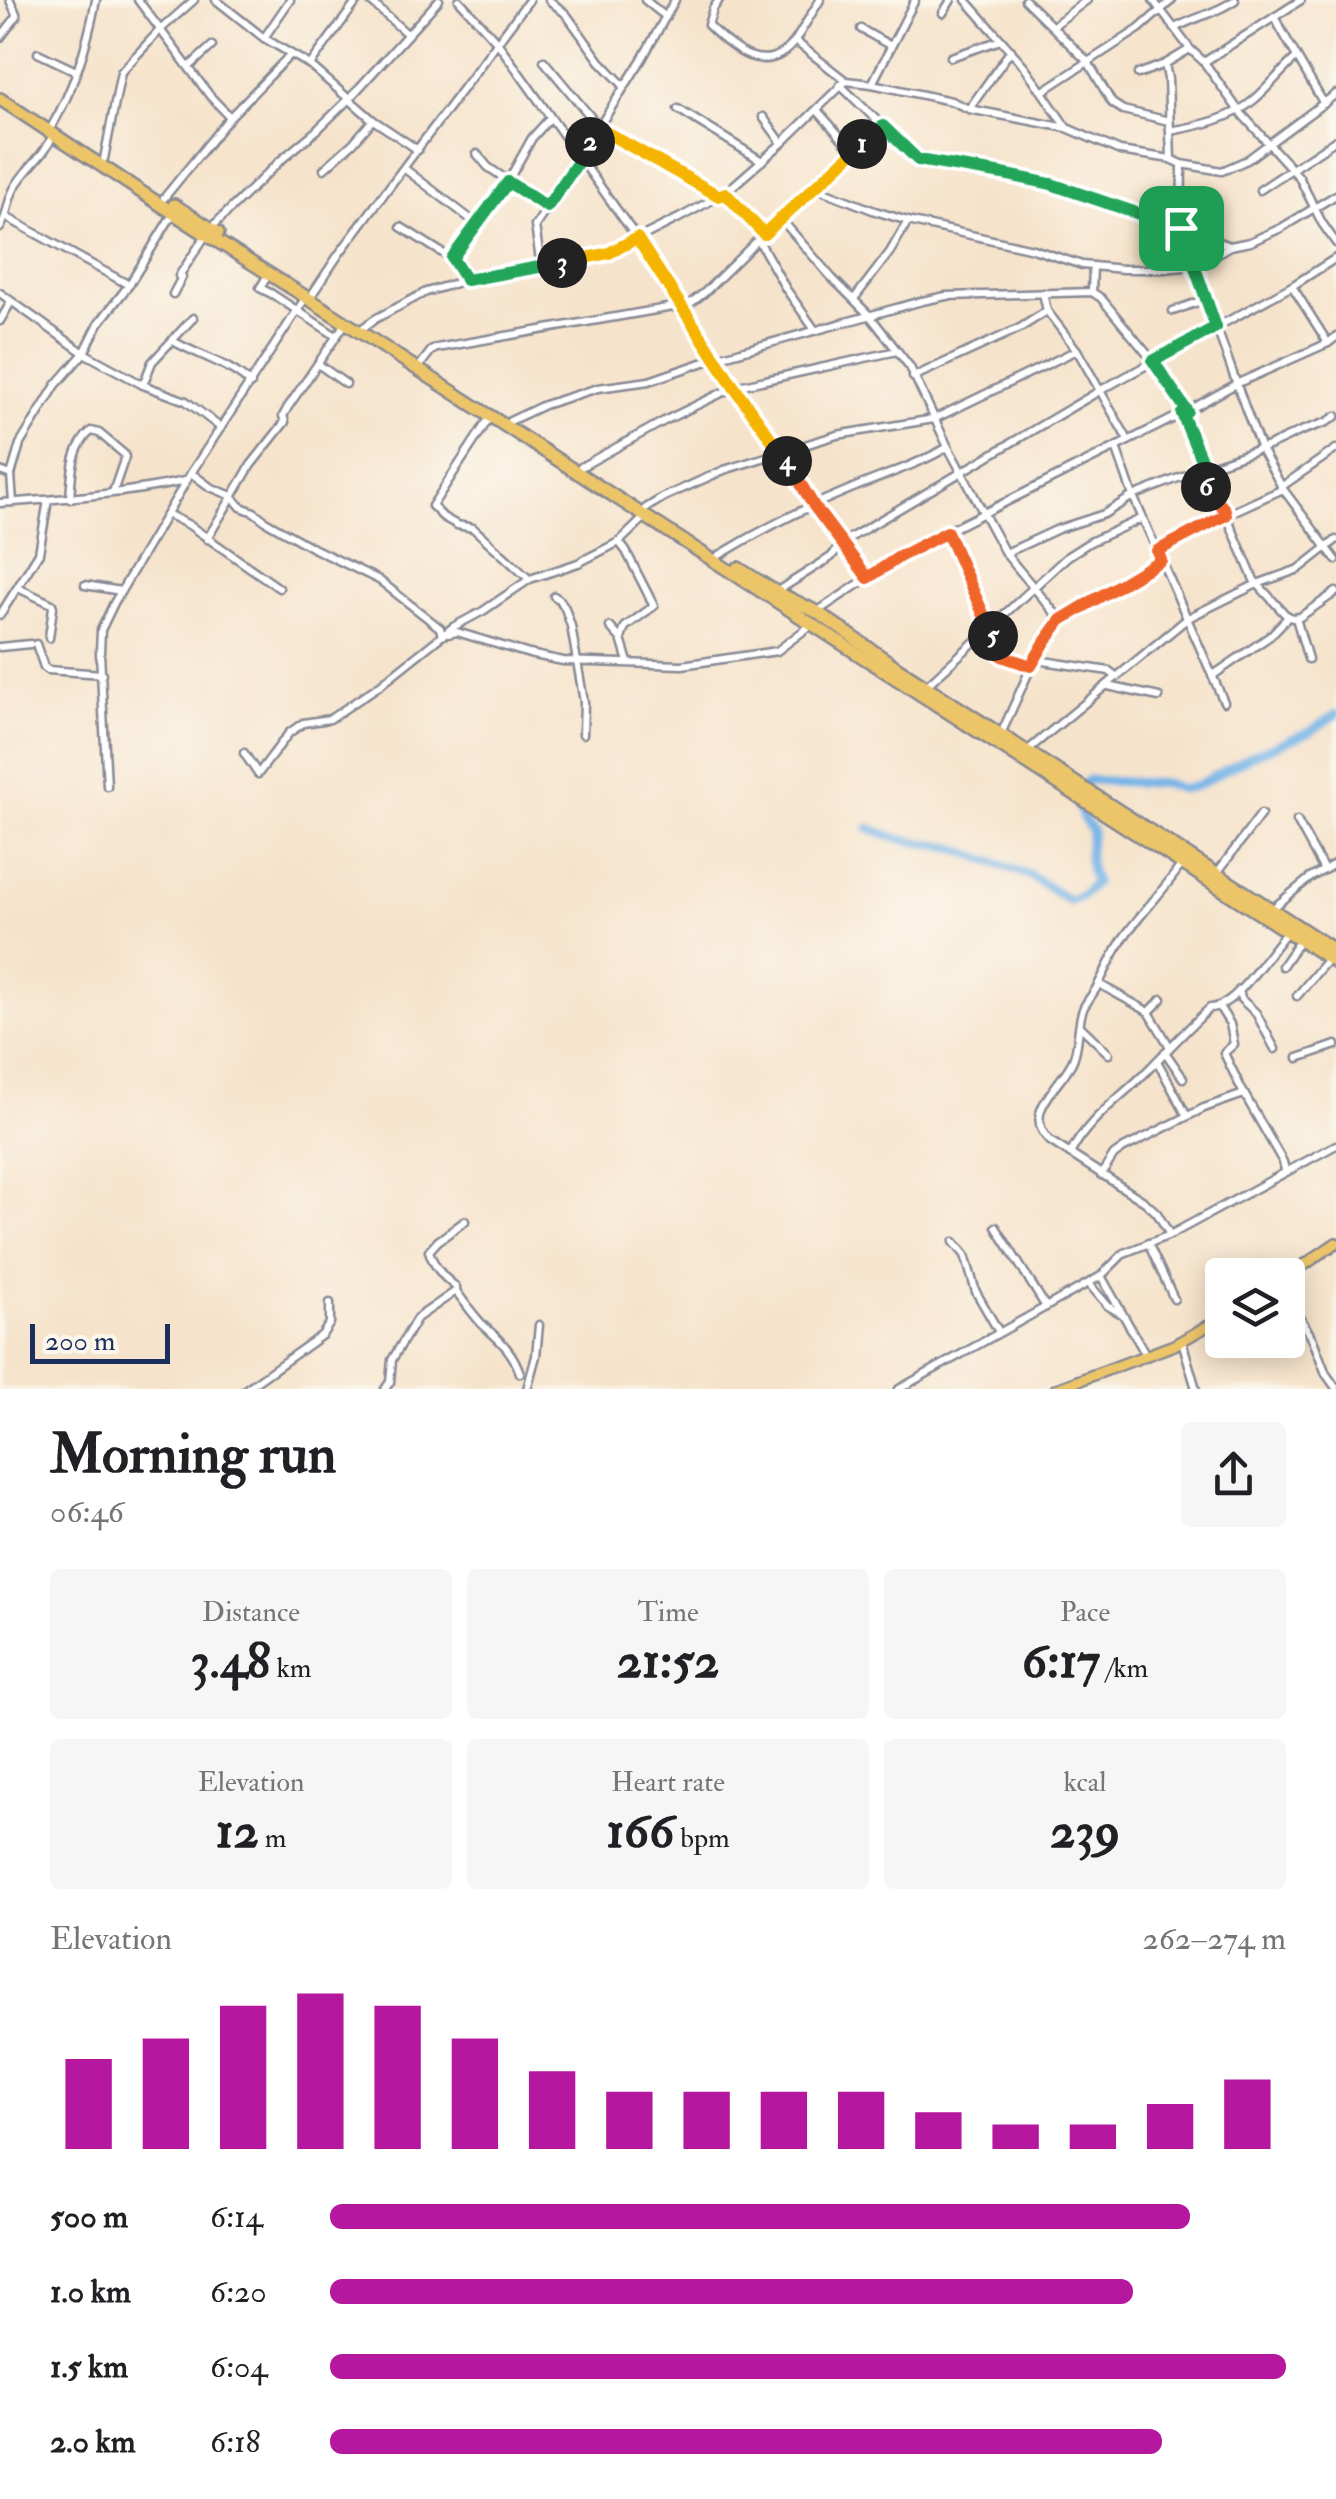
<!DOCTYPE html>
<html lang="en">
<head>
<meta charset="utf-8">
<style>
  :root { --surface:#fff; --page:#f6f6f6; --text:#202124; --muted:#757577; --accent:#b5179e }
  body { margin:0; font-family:"IM FELL Double Pica",serif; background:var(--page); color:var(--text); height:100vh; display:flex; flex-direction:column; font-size:38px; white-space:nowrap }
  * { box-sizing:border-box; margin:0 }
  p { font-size:32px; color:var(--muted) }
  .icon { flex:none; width:55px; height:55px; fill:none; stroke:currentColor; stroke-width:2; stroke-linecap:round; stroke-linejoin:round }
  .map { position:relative; height:1389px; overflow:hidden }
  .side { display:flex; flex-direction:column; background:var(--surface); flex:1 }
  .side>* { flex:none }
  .fabs { position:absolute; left:1205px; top:1258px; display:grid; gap:20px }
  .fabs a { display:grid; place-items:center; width:100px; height:100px; border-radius:10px; background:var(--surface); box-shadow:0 5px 25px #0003; font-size:50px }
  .scale { position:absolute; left:30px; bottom:25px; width:140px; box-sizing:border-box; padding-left:10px; border:5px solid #1b2f5e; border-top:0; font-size:28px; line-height:35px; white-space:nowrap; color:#1b2f5e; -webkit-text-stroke:8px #fbf7ec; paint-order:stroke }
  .pin { position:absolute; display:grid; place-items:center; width:85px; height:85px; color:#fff; margin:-42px; border-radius:20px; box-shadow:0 5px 15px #0006 }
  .km { position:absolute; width:50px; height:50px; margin:-25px; border-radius:50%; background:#222; color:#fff; font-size:28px; line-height:50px; text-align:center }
  .round { display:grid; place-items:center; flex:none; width:105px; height:105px; border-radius:10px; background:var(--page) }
  .head { display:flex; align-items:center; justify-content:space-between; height:170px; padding:0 50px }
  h1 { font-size:55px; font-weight:700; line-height:75px }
  .stats { display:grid; grid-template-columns:repeat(3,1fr); gap:15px; height:170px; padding:10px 50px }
  .stats div { display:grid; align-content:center; border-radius:10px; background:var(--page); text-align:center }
  .stats b { font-size:50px; font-weight:700 }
  .stats small { font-size:28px; font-weight:400 }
  .stats p { font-size:28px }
  .chart { height:280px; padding:20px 50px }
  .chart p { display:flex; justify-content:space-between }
  .chart svg { width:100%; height:180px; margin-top:10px; stroke:var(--accent); stroke-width:6 }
  ul { padding:0 50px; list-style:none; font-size:32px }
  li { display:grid; grid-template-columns:160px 120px 1fr; align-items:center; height:75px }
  li i { height:25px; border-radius:12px; background:var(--accent) }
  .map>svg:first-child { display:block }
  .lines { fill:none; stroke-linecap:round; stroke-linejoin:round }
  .river { stroke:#72b3e7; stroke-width:9 }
  .minor-casing { stroke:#888994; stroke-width:11 }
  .major-casing { stroke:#888994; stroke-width:14 }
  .highway-casing { stroke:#888994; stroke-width:16 }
  .minor { stroke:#fff; stroke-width:6 }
  .major { stroke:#edc569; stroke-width:9 }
  .highway { stroke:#edc569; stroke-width:11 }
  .split-1-casing { stroke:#fff; stroke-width:20 }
  .split-2-casing { stroke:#fff; stroke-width:20 }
  .split-3-casing { stroke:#fff; stroke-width:20 }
  .split-4-casing { stroke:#fff; stroke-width:20 }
  .split-5-casing { stroke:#fff; stroke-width:20 }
  .split-6-casing { stroke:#fff; stroke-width:20 }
  .split-7-casing { stroke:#fff; stroke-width:20 }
  .split-1 { stroke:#22a559; stroke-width:12 }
  .split-2 { stroke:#f5b400; stroke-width:12 }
  .split-3 { stroke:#22a559; stroke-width:12 }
  .split-4 { stroke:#f5b400; stroke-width:12 }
  .split-5 { stroke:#f0652b; stroke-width:12 }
  .split-6 { stroke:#f0652b; stroke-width:12 }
  .split-7 { stroke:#22a559; stroke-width:12 }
</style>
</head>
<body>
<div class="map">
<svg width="1336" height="1389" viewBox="0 0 1336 1389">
  <rect width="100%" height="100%" fill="#fbf7ec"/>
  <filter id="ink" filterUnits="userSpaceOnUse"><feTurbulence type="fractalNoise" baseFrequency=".01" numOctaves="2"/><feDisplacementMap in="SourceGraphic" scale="20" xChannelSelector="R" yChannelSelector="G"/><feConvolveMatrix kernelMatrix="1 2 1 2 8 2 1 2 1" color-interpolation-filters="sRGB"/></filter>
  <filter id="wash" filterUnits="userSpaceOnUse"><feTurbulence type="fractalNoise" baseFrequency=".0048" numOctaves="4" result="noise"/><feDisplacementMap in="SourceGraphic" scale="40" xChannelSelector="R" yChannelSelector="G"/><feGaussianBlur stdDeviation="2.25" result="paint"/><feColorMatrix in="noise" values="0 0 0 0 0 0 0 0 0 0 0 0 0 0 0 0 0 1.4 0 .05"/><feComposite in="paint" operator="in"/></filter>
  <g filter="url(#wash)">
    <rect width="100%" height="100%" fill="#f6e3cb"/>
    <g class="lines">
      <path class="river" d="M869,828L899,839L954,848L1031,876L1069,901L1081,896L1095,882C1087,864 1088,850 1092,831L1084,820L1078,805L1084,802L1079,788L1088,780L1167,784L1181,789L1196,786L1255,754L1311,731L1336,714"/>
    </g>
  </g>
  <g filter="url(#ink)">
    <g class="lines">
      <g class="minor-casing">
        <g id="minor">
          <path d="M138,0L210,96L230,117"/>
          <path d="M216,0L264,38L310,65L373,120L418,150"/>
          <path d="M369,0L407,34"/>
          <path d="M459,0L497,42L637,238L734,387L781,452L814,506L868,578"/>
          <path d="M549,0L566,14L600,61L624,86"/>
          <path d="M645,0L666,17"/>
          <path d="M719,0L713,9L708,25C733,50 766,78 795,41"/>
          <path d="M820,0L795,41L846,81"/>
          <path d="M966,0L1025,67L1066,127"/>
          <path d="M1025,0L1088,62L1112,103L1123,110L1169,121"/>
          <path d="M1153,0L1190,49L1204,62L1239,111L1299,177L1322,223L1336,243"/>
          <path d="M943,13L951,0"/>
          <path d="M1274,17L1324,104"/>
          <path d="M1053,26L1087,0"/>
          <path d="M1175,28C1195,17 1217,13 1235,0"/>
          <path d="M861,29L891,46"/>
          <path d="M0,38L17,16L10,0"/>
          <path d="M264,38L290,0"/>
          <path d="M38,53L76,71"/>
          <path d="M951,57L1001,40"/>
          <path d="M544,61L599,127"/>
          <path d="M1204,62L1301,0"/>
          <path d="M310,65L358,0"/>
          <path d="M189,67L212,46"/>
          <path d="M1138,74L1165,64"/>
          <path d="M872,84L915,0"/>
          <path d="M840,85L917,159L1051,184L1230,246"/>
          <path d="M1043,91L1139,29L1172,0"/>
          <path d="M678,109L762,161"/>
          <path d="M969,109L1011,50"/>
          <path d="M817,110L853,151"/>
          <path d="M763,117L782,143"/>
          <path d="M52,126C74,88 88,42 96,0"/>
          <path d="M602,130L718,196"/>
          <path d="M1170,131C1198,126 1233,119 1255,99C1269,87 1281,71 1296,58"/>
          <path d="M477,154L488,167L547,207"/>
          <path d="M577,155L602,130L599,127L642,59L675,0"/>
          <path d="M104,159L121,72L160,30L194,0"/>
          <path d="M1171,159L1168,79L1165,64L1190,49"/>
          <path d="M1182,165L1181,228L1246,410L1261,449L1283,489L1336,560"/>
          <path d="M324,169L353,143L373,120"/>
          <path d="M405,169L477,224L508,181L532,138L550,118"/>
          <path d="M816,188L875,211L908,221L1033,249L1082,265L1123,269H1163L1196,266L1230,246L1250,242L1281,228L1336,195"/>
          <path d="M1260,190L1336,140"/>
          <path d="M725,193L764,234"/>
          <path d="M164,198L230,117L290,55"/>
          <path d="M6,217L129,285"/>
          <path d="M781,219L832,278L870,316L910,367L948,447L1005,553L1061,620"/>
          <path d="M401,227L452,259L466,280"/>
          <path d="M0,228C8,216 7,202 14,189C24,169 45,156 53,135"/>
          <path d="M211,228L281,160L316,131L349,99L439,0"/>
          <path d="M759,241L786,289L815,330"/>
          <path d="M452,259L477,224"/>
          <path d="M541,267L535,226L580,159"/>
          <path d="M268,275L260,288L272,294L336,336"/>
          <path d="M179,276L206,235"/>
          <path d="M1292,286L1328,343"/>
          <path d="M1092,292L1093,266"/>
          <path d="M0,293L84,353L143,385L186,401L221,428"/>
          <path d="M313,293L339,254L529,0"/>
          <path d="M1043,293L1047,311L1077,350L1128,440"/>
          <path d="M173,294L182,277"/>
          <path d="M306,297L191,473L210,487L232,496L241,507L254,512L267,522L311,547L379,580L440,628L442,636"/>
          <path d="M854,299L890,252L908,221"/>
          <path d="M1173,311L1206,299"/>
          <path d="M0,321L11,302"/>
          <path d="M364,327L375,319L426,292L466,280L609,253L679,218L725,193L782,143L846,81L872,84L951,101L969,109L1067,128L1120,151L1171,159L1182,164L1222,171L1247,160L1336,94"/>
          <path d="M173,341C199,356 229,363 251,384"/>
          <path d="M318,364L346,384"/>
          <path d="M421,364L431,351L437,348L673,307L684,308L704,293L764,234L816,188L853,151L883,127"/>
          <path d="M913,377L1020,328L1047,311"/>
          <path d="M143,385L152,362L193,318"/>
          <path d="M1182,414L1205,469"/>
          <path d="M490,417L432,506L443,517L457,525L473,528L529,579"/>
          <path d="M510,421L544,405L598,388L649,381L716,358L922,301L946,296L1092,292L1101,298L1153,361L1187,411"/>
          <path d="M1116,447L1133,496L1224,702"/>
          <path d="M581,467L666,420L734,387L897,351"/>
          <path d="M0,471L11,475"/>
          <path d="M1196,471L1206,488L1225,512L1254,580L1285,614L1292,618L1300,617L1336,592"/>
          <path d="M1281,487L1336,449"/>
          <path d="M70,499C72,473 71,449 91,431L99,433L124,454L125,457L113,492"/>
          <path d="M13,502L11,475L20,444L56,385L84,353L99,323L129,285L169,220L175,215"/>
          <path d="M0,503C62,499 124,494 185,481"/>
          <path d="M646,508L664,497L724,470L837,435L934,419L1077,350"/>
          <path d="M167,514L189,525L279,588"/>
          <path d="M947,532L991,627L999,654L1031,667"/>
          <path d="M207,539L251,465L285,422L283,416L288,407L345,324"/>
          <path d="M619,542L626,551L654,606L625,627L621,639"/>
          <path d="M1157,551L1226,515L1283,489"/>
          <path d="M1006,553L1058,529L1104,514L1133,496L1196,471L1271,445L1301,431L1327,422L1336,416"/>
          <path d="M718,556C759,531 802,509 846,491C880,476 916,466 948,447"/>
          <path d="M85,585L121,591"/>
          <path d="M18,588L52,604L53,607L49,638"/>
          <path d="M776,592L831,557L843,542L887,516L1101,390L1292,286L1336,258"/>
          <path d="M554,596L560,600L565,608L571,626L584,702L583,734"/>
          <path d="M818,611L899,557L932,539L1182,414L1236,384L1328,343L1336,337"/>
          <path d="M0,615L39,553L48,500"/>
          <path d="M1296,618L1308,659"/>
          <path d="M610,627L621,639L628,662"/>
          <path d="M448,634L457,632L529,654L563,661L682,665L777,651L811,625"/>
          <path d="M36,644L44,667L48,670L102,674"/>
          <path d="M0,647L30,644"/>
          <path d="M1037,660L1109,671L1117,677"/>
          <path d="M1212,676L1270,636L1288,617"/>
          <path d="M926,686L1068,556L1090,542L1143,518"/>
          <path d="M1108,686L1159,697"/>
          <path d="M1001,734L1031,667L1045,642L1061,620L1161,560"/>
          <path d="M1028,750L1188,618L1257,584L1299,569L1336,540"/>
          <path d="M244,753L258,774L289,733L303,723L330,719L380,685L453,627L483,611L530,579L578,563L619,542L644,518"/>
          <path d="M107,786L100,653L101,630L114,603L191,473"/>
          <path d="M1297,821L1324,870"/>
          <path d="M1217,873L1261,814"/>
          <path d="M1272,909L1310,878L1336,863"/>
          <path d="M1282,966L1300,940"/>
          <path d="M1099,984L1149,1012L1170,1047"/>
          <path d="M1239,990L1241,999L1256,1013L1275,1049"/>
          <path d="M1297,996L1328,959"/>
          <path d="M1220,1008L1230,1024L1234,1044L1224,1053L1242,1090L1283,1162L1285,1170"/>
          <path d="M1149,1012L1162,999"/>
          <path d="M1080,1026L1109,1054"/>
          <path d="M1165,1052L1183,1078"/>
          <path d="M1298,1058L1336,1045"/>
          <path d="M1157,1061L1187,1116"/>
          <path d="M1070,1154C1087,1120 1118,1100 1144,1074C1166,1052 1187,1029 1210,1008C1237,1007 1269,951 1287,932"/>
          <path d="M1101,1175L1114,1155L1124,1148L1204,1108L1244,1094"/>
          <path d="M996,1227L1046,1307"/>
          <path d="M1170,1235L1157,1213L1145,1202L1050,1141C1020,1112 1062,1086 1073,1060C1080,1044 1077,1020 1084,1007C1088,1000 1093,994 1097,987C1107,969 1114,950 1127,933C1145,909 1165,889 1181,865"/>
          <path d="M954,1242L965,1255L976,1292L999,1332"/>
          <path d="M1148,1243L1174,1299"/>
          <path d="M1291,1273L1298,1287L1290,1299L1313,1340L1326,1374L1336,1388"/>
          <path d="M1101,1276L1146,1355"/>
          <path d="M1089,1284L1108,1306L1120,1313"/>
          <path d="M456,1291C464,1302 472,1313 481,1323C498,1339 512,1349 520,1373"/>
          <path d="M1182,1341L1196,1389"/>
          <path d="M246,1389L322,1335L330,1323V1303"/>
          <path d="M385,1389L390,1382L392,1360L417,1318L456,1291V1287C443,1277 434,1267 429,1251L438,1241L465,1221"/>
          <path d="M527,1389L536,1356L539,1325"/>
          <path d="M899,1389L1101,1276L1124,1253L1170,1235L1336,1145"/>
        </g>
      </g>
      <g class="major-casing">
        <g id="major">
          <path d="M1288,1276L1336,1243"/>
          <path d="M1056,1389L1174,1345L1222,1318"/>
        </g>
      </g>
      <g class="highway-casing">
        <g id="highway">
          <path d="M0,99L196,228L306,297L1336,963"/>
          <path d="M174,205L218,233"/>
          <path d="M738,568L776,592L817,612L899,669L1336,951"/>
        </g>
      </g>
      <use href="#minor" class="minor"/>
      <use href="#major" class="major"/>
      <use href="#highway" class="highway"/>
    </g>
  </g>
  <g class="lines" filter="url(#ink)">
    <g class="split-1-casing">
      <path id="split-1" d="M862,144L883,126L918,160L1003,174L1051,184L1181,228"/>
    </g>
    <g class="split-2-casing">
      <path id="split-2" d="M590,142L602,130L719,196L725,193L764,234L862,144"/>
    </g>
    <g class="split-3-casing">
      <path id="split-3" d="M562,263L466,280L452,258L508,182L547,207L580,159L578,155L590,142"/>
    </g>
    <g class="split-4-casing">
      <path id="split-4" d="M562,263L609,253L637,238L734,387L787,461"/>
    </g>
    <g class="split-5-casing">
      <path id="split-5" d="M787,461L814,506L868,578L899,557L947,532L993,636"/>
    </g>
    <g class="split-6-casing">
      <path id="split-6" d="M993,636L1002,656L1031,666L1045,642L1061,620L1161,560L1157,551L1226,515L1225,510L1206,487"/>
    </g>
    <g class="split-7-casing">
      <path id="split-7" d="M1181,228L1216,327L1153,361L1187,411L1182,414L1205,469L1196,470L1206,487"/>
    </g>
    <use href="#split-1" class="split-1"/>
    <use href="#split-2" class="split-2"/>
    <use href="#split-3" class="split-3"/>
    <use href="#split-4" class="split-4"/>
    <use href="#split-5" class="split-5"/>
    <use href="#split-6" class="split-6"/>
    <use href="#split-7" class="split-7"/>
  </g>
</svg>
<div class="fabs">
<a><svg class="icon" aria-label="layers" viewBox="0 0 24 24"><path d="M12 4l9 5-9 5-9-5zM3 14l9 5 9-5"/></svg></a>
</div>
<div class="scale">200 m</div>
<div class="pin" style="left:1181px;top:228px;background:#1e9e55"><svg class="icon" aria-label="arrive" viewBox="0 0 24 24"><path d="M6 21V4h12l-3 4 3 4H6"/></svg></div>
<b class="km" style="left:862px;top:144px">1</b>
<b class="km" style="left:590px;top:142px">2</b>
<b class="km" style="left:562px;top:263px">3</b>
<b class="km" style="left:787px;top:461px">4</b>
<b class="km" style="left:993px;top:636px">5</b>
<b class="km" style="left:1206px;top:487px">6</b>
</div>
<section class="side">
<div class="head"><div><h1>Morning run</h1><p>06:46</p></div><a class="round"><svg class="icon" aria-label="share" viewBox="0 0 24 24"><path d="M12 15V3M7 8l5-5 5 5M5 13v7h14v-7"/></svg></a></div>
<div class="stats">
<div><p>Distance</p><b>3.48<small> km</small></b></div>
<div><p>Time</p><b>21:52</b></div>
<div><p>Pace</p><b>6:17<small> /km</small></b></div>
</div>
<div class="stats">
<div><p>Elevation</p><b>12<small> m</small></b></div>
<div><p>Heart rate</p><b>166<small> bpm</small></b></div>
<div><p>kcal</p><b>239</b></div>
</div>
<div class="chart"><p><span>Elevation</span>262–274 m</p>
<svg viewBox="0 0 160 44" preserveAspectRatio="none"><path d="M5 44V22M15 44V17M25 44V9M35 44V6M45 44V9M55 44V17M65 44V25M75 44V30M85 44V30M95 44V30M105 44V30M115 44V35M125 44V38M135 44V38M145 44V33M155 44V27"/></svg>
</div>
<ul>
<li><b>500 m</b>6:14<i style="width:90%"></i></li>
<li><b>1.0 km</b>6:20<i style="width:84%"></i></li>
<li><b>1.5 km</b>6:04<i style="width:100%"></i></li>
<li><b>2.0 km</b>6:18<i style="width:87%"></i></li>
</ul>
</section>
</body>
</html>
